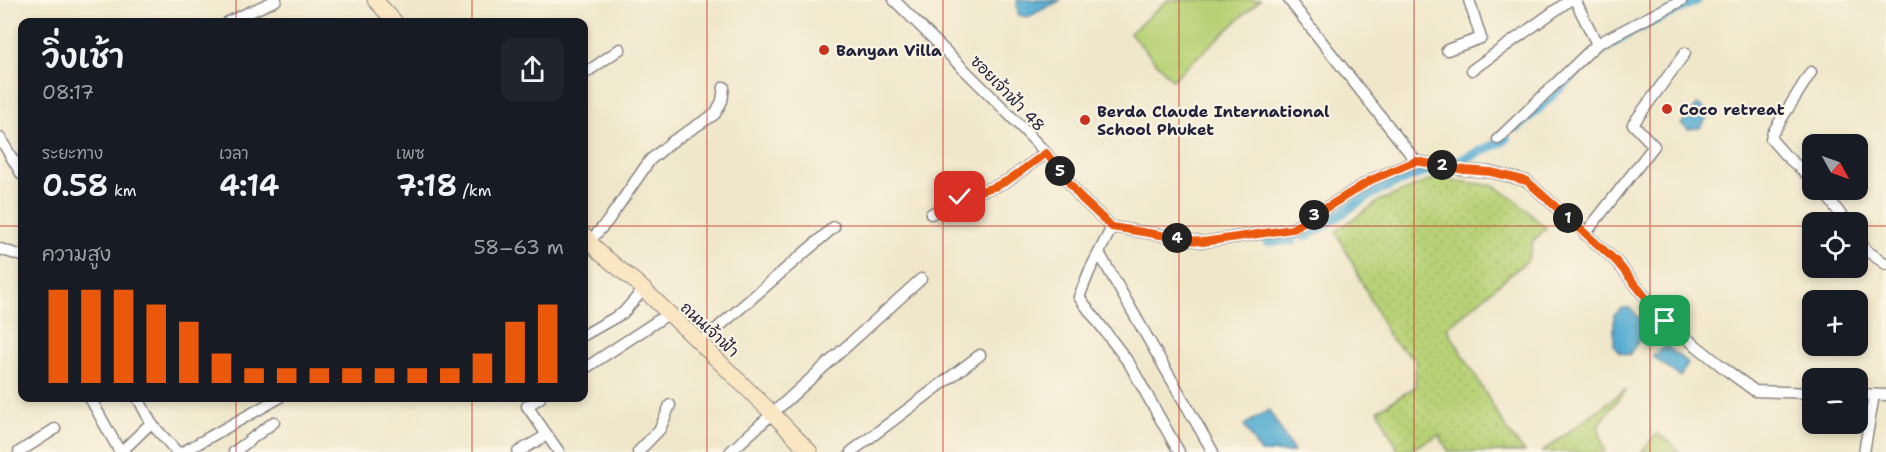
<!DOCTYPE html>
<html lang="th">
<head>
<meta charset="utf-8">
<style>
  :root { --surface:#171b24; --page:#20242c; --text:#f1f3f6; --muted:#9ea1a6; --accent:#ea580c }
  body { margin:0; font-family:"Shantell Sans","Playpen Sans Thai",sans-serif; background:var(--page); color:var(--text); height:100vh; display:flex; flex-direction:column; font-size:22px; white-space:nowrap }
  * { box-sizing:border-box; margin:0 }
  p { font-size:20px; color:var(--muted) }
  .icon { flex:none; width:33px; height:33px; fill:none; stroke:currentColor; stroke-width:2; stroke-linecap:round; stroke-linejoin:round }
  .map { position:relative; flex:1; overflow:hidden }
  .drawer { position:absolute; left:18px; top:18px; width:570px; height:384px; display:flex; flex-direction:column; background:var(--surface); border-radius:12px; box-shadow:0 3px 9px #0003 }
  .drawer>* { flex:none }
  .needle { width:39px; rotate:130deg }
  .tools { position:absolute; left:1802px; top:134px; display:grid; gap:12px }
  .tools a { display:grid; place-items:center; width:66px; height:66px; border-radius:12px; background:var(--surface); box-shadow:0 3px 9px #0003; font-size:30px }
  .pin { position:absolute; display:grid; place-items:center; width:51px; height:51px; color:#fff; margin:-26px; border-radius:12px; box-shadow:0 3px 9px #0006 }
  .km { position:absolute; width:30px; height:30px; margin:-15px; border-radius:50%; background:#222; color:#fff; font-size:16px; line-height:30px; text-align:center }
  .round { display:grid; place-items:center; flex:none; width:63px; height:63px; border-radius:12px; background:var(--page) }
  .summary { display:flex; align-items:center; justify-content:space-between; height:102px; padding:0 24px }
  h1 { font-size:33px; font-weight:600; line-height:45px }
  .metrics { display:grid; grid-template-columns:repeat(3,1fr); gap:9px; height:102px; padding:6px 24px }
  .metrics div { display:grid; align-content:center }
  .metrics b { font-size:30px; font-weight:600 }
  .metrics small { font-size:16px; font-weight:400 }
  .metrics p { font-size:16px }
  .chart { height:168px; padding:12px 24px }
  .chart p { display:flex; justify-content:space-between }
  .chart svg { width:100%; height:108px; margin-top:6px; stroke:var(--accent); stroke-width:6 }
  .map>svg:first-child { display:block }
  .grass { fill:url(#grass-dots); stroke:#6d7a58; stroke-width:1.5 }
  .park { fill:url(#park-crowns); stroke:#6d7a58; stroke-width:1.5 }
  .pitch { fill:#b8d176; stroke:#6d7a58; stroke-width:1.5 }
  .water { fill:#54acd1; stroke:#3b6786; stroke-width:1.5 }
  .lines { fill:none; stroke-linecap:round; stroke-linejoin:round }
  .canal { stroke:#54acd1; stroke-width:10 }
  .street-casing { stroke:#898482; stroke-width:13 }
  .secondary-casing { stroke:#898482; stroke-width:17 }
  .street { stroke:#fff; stroke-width:10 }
  .secondary { stroke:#fbe6c4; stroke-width:15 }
  .route-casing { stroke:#fff; stroke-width:12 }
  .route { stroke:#ea580c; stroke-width:8 }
  .grid { fill:none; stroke:#c8321e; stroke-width:1.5; stroke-opacity:0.55 }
  .poi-dot { fill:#c8321e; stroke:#fcf5e5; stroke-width:2 }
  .labels { text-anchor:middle; stroke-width:4.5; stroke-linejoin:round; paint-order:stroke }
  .poi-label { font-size:16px; font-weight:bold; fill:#22223b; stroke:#fcf5e5; text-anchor:start }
  .street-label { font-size:16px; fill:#22223b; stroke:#fcf5e5 }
</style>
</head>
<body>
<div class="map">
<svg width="1886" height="452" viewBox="0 0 1886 452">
  <defs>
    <pattern id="grass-dots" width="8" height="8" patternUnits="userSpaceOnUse" patternTransform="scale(1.5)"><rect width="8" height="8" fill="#b8d176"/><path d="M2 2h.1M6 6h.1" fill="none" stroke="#9eb367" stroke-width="1.8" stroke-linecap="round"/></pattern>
    <pattern id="park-crowns" width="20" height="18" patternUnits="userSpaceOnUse" patternTransform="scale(1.5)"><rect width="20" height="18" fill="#b8d176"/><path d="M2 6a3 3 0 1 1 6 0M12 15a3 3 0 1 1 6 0" fill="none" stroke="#9eb367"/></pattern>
  </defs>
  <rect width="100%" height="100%" fill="#fcf5e5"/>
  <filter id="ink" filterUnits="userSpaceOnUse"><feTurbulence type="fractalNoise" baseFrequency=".0167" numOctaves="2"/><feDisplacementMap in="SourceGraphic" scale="12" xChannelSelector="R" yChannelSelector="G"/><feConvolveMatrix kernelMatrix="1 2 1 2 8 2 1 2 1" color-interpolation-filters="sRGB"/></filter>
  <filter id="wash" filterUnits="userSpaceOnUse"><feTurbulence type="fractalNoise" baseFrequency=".008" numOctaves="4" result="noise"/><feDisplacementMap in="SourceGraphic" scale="24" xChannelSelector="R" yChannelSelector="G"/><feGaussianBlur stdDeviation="1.35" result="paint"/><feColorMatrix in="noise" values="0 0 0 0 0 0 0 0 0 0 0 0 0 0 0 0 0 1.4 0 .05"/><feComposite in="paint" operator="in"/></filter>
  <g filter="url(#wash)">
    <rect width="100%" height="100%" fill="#f0e7ca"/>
    <g class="grass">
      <path d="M1435,178L1495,186L1515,200L1546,228L1533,241L1528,260L1447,328L1509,433L1525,452H1449L1439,435L1405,452H1399L1378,410L1415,387V359L1391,340L1336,231L1379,201Z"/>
      <path d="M1626,389L1598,426L1605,452H1542Z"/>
    </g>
    <path class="park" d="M1657,433L1681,452H1641Z"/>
    <path class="pitch" d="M1168,0H1260L1172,80L1130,33Z"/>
    <g class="water">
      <path d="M1017,0H1061L1028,17L1018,15Z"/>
      <path d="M1698,104L1710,113L1700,128L1688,129L1681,124Z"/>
      <path d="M1622,308H1630L1648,328L1629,355L1619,352L1614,345V315Z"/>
      <path d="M1666,346L1688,363L1680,377L1652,356Z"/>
      <path d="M1269,410L1294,452H1260L1244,425Z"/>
    </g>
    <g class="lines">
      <g class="canal">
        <path d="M1518,127L1597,53L1630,32L1697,0"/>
        <path d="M1457,162L1503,141L1506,138"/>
        <path d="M1304,236C1326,227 1343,211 1363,199C1385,185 1411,176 1436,168"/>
        <path d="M1267,241L1293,240"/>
      </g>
    </g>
  </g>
  <g filter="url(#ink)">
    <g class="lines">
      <g class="street-casing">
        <g id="street">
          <path d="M894,0L1001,106L1046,153L1081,198L1112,227L1203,242L1292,229L1371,180L1416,161L1465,170L1491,172L1527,181L1616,261L1665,321L1729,372L1755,391L1812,393"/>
          <path d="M1289,0L1416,161"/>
          <path d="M1575,0L1597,44"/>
          <path d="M228,22L276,0"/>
          <path d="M1447,50L1481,38L1469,0"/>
          <path d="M1472,70L1570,0"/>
          <path d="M1811,72L1772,134L1771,139L1785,155L1812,179"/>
          <path d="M584,74L620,49"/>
          <path d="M0,138L22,175"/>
          <path d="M1498,139L1597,44L1682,0"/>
          <path d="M1822,189L1846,222"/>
          <path d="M931,214L960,197L994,187L1007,181L1046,153"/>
          <path d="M1112,227L1089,272L1079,297L1129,363L1179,452"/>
          <path d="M1585,234L1654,146L1633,124L1685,53"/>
          <path d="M1857,237L1867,251L1886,264"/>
          <path d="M589,242L607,222L650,160L673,141L715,114L722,101L724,87"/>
          <path d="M0,249L22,256"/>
          <path d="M1099,253L1213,452"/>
          <path d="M584,335L623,313L643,290"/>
          <path d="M700,343L834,227"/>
          <path d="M584,369L668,314"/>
          <path d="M1857,394L1886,395"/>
          <path d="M90,398L120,452"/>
          <path d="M138,398L151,423L177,452"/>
          <path d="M540,398L527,406L559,452"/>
          <path d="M19,452L55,429"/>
          <path d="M121,452L151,423"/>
          <path d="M183,452L279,398"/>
          <path d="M234,452L274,422"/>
          <path d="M518,452L547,435"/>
          <path d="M638,452L660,429L670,405"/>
          <path d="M730,452L921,279"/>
          <path d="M851,452L980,355"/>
          <path d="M1864,452L1874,395"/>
        </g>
      </g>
      <g class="secondary-casing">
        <g id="secondary">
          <path d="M375,0L395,22"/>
          <path d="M584,235L600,253L638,284L700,343L773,414L810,452"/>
        </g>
      </g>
      <use href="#street" class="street"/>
      <use href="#secondary" class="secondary"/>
    </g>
  </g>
  <g class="lines" filter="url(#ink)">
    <g class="route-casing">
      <path id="route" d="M960,197L994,187L1007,181L1046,153L1081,198L1112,227L1203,242L1292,229L1371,180L1416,161L1465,170L1491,172L1527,181L1616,261L1665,321"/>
    </g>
    <use href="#route" class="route"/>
  </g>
  <path class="grid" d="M236,0V22M472,0V22M707,0V452M943,0V452M1179,0V452M1414,0V452M1650,0V452M0,226H22M584,226H1812M1857,226H1886M236,398V452M472,398V452"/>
  <g class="poi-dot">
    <circle cx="824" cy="50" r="6"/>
    <circle cx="1667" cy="109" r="6"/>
    <circle cx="1085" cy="120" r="6"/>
  </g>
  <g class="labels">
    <g class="poi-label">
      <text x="836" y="56">Banyan Villa</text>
      <text x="1679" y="115">Coco retreat</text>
      <text x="1097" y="117">Berda Claude International<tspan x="1097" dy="18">School Phuket</tspan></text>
    </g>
    <g class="street-label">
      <text transform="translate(1008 93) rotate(46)" y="6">ซอยเจ้าฟ้า 48</text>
      <text transform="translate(710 329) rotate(43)" y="6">ถนนเจ้าฟ้า</text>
    </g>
  </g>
</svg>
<div class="tools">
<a><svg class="needle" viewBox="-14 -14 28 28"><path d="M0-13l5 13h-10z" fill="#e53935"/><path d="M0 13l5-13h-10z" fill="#9ea1a6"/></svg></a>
<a><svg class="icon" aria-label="locate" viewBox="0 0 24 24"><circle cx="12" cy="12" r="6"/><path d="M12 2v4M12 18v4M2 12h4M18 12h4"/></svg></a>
<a>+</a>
<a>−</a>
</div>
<div class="pin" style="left:1665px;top:321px;background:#1e9e55"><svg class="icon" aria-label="arrive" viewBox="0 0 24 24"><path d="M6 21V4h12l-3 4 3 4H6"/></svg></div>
<div class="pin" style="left:960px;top:197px;background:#d93025"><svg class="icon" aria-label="check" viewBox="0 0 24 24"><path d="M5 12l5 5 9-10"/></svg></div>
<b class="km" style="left:1568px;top:218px">1</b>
<b class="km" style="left:1442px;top:165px">2</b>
<b class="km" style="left:1314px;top:215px">3</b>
<b class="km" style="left:1177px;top:238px">4</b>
<b class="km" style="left:1060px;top:171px">5</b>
<section class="drawer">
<div class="summary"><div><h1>วิ่งเช้า</h1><p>08:17</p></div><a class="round"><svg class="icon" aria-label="share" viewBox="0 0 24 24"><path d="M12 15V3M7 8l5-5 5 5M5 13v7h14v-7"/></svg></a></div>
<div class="metrics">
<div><p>ระยะทาง</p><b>0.58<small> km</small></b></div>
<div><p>เวลา</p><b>4:14</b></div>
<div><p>เพซ</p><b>7:18<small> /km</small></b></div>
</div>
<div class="chart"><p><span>ความสูง</span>58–63 m</p>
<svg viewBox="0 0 160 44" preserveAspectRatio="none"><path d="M5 44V6M15 44V6M25 44V6M35 44V12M45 44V19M55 44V32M65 44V38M75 44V38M85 44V38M95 44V38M105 44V38M115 44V38M125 44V38M135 44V32M145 44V19M155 44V12"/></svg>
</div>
</section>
</div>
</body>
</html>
